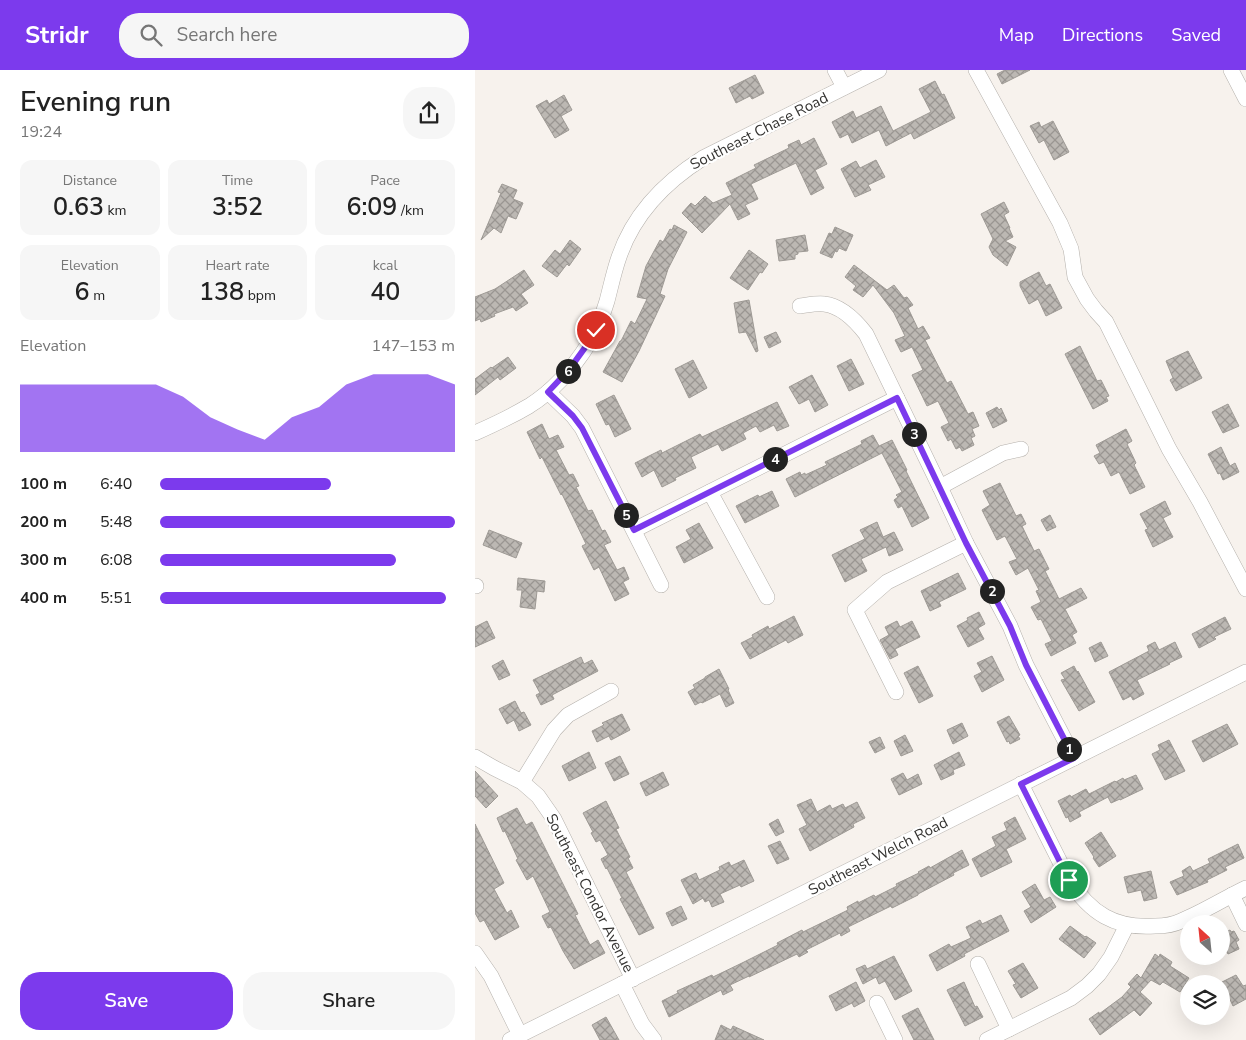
<!DOCTYPE html>
<html lang="en">
<head>
<meta charset="utf-8">
<style>
  :root { --surface:#fff; --page:#f6f6f6; --text:#222; --muted:#767676; --accent:#7c3aed }
  body { margin:0; font-family:"Nunito Sans",sans-serif; background:var(--page); color:var(--text); height:100vh; display:flex; flex-direction:column; font-size:19px; white-space:nowrap }
  * { box-sizing:border-box; margin:0 }
  p { font-size:16px; color:var(--muted) }
  .icon { flex:none; width:28px; height:28px; fill:none; stroke:currentColor; stroke-width:2; stroke-linecap:round; stroke-linejoin:round }
  .map { position:relative; flex:1; overflow:hidden }
  .details { display:flex; flex-direction:column; background:var(--surface); width:475px }
  .details>* { flex:none }
  .needle { width:32px; rotate:333deg }
  .controls { position:absolute; left:705px; top:845px; display:grid; gap:10px }
  .controls a { display:grid; place-items:center; width:50px; height:50px; border-radius:50%; background:var(--surface); box-shadow:0 5px 20px #0002; font-size:25px }
  .pin { position:absolute; display:grid; place-items:center; width:42px; height:42px; color:#fff; margin:-21px; border:2px solid #fff; border-radius:50%; box-shadow:0 1px 5px #0007 }
  .km { position:absolute; width:25px; height:25px; margin:-12px; border-radius:50%; background:#222; color:#fff; font-size:14px; line-height:25px; text-align:center }
  .round { display:grid; place-items:center; flex:none; width:52px; height:52px; border-radius:20px; background:var(--page) }
  .head { display:flex; align-items:center; justify-content:space-between; height:85px; padding:0 20px }
  h1 { font-size:28px; font-weight:600; line-height:38px }
  .figures { display:grid; grid-template-columns:repeat(3,1fr); gap:8px; height:85px; padding:5px 20px }
  .figures div { display:grid; align-content:center; border-radius:12px; background:var(--page); text-align:center }
  .figures b { font-size:25px; font-weight:600 }
  .figures small { font-size:14px; font-weight:400 }
  .figures p { font-size:14px }
  .chart { height:140px; padding:10px 20px }
  .chart p { display:flex; justify-content:space-between }
  .chart svg { width:100%; height:90px; margin-top:5px; fill:var(--accent); opacity:.7 }
  .primary-button { display:flex; gap:10px; margin-top:auto; padding:10px 20px }
  .primary-button a { flex:1; height:58px; border-radius:20px; background:var(--accent); color:#fff; font-size:20px; font-weight:600; line-height:58px; text-align:center }
  .primary-button a+a { background:var(--page); color:var(--text) }
  ul { padding:0 20px; list-style:none; font-size:16px }
  li { display:grid; grid-template-columns:80px 60px 1fr; align-items:center; height:38px }
  li i { height:12px; border-radius:6px; background:var(--accent) }
  header { display:flex; align-items:center; gap:30px; box-sizing:border-box; height:70px; padding:0 25px; background:var(--accent); color:#fff }
  header strong { font-size:24px }
  nav { display:flex; gap:28px; margin-inline-start:auto; font-size:18px }
  .search { width:350px; height:45px; background:var(--page); display:flex; align-items:center; gap:12px; box-sizing:border-box; padding:0 18px; border-radius:20px; color:var(--muted); font-size:19px }
  main { display:flex; flex:1; min-height:0 }
  .map>svg:first-child { display:block }
  .building { fill:url(#building-cross-hatch); stroke:#9e9a95 }
  .lines { fill:none; stroke-linecap:round; stroke-linejoin:round }
  .minor-casing { stroke:#b4b0ab; stroke-width:16 }
  .minor { stroke:#fff; stroke-width:15 }
  .route-casing { stroke:#fff; stroke-width:10 }
  .route { stroke:#7c3aed; stroke-width:6 }
  .labels { text-anchor:middle; stroke-width:4.5; stroke-linejoin:round; paint-order:stroke }
  .street-label { font-size:15px; fill:#343331; stroke:#fff }
</style>
</head>
<body>
<header>
<strong>Stridr</strong>
<div class="search"><svg class="icon" aria-label="search" viewBox="0 0 24 24"><circle cx="10" cy="10" r="6"/><path d="M15 15l6 6"/></svg>Search here</div>
<nav><a>Map</a><a>Directions</a><a>Saved</a></nav>
</header>
<main>
<section class="details">
<div class="head"><div><h1>Evening run</h1><p>19:24</p></div><a class="round"><svg class="icon" aria-label="share" viewBox="0 0 24 24"><path d="M12 15V3M7 8l5-5 5 5M5 13v7h14v-7"/></svg></a></div>
<div class="figures">
<div><p>Distance</p><b>0.63<small> km</small></b></div>
<div><p>Time</p><b>3:52</b></div>
<div><p>Pace</p><b>6:09<small> /km</small></b></div>
</div>
<div class="figures">
<div><p>Elevation</p><b>6<small> m</small></b></div>
<div><p>Heart rate</p><b>138<small> bpm</small></b></div>
<div><p>kcal</p><b>40</b></div>
</div>
<div class="chart"><p><span>Elevation</span>147–153 m</p>
<svg viewBox="0 0 160 44" preserveAspectRatio="none"><path d="M0 44V11L10 11L20 11L30 11L40 11L50 11L60 17L70 27L80 33L90 38L100 27L110 22L120 11L130 6L140 6L150 6L160 11V44z"/></svg>
</div>
<ul>
<li><b>100 m</b>6:40<i style="width:58%"></i></li>
<li><b>200 m</b>5:48<i style="width:100%"></i></li>
<li><b>300 m</b>6:08<i style="width:80%"></i></li>
<li><b>400 m</b>5:51<i style="width:97%"></i></li>
</ul>
<div class="primary-button"><a>Save</a><a>Share</a></div>
</section>
<div class="map">
<svg width="771" height="970" viewBox="0 0 771 970">
  <defs>
    <pattern id="building-cross-hatch" width="8" height="8" patternUnits="userSpaceOnUse" patternTransform="scale(1.25)"><rect width="8" height="8" fill="#bcb8b3"/><path d="M0 0l8 8M0 8l8-8" fill="none" stroke="#9a9692"/></pattern>
  </defs>
  <rect width="100%" height="100%" fill="#f7f2ed"/>
  <g class="building">
    <path d="M530,0H555L527,14L522,4Z"/>
    <path d="M280,5L289,23L277,29L275,26L261,33L254,18Z"/>
    <path d="M460,11L467,25L469,24L480,48L439,69L436,63L411,76L404,60L377,73L373,64L365,68L357,52L378,41L381,48L406,36L418,61L456,42L444,19Z"/>
    <path d="M89,25L97,40L86,46L94,60L80,68L61,36L72,30L74,34Z"/>
    <path d="M578,51L594,82L579,90L569,70L564,73L555,56L564,52L566,57Z"/>
    <path d="M339,68L352,94L340,100L349,118L336,125L321,93L276,114L283,129L270,135L275,144L263,150L255,134L227,163L207,143L216,133L220,136L230,126L238,133L257,125L251,113L281,98L279,95L314,78L313,75L324,70L326,75Z"/>
    <path d="M401,90L410,107L393,115L396,120L380,127L366,99L381,91L385,98Z"/>
    <path d="M27,114L42,120L38,129L48,133L41,149L33,146L26,163L19,158L6,170L26,123L23,122Z"/>
    <path d="M529,132L534,142L529,145L535,158H534L538,167L530,171L541,177L532,196L518,185L514,177L518,169L506,144Z"/>
    <path d="M199,155L212,162L193,199L185,224L190,226L164,281L147,312L128,302L145,271H146L156,251L160,254L172,229L162,227L171,196L185,170L188,172L195,159L197,160Z"/>
    <path d="M360,157L378,165L371,181L364,178L362,182L360,181L357,188L345,183L354,163L357,164Z"/>
    <path d="M330,165L333,181L323,182V184L320,185V189L304,191L301,170Z"/>
    <path d="M95,170L106,179L94,196L92,194L82,207L67,196L80,180L85,184Z"/>
    <path d="M274,180L293,194L287,203L285,202L273,220L255,208Z"/>
    <path d="M379,195L412,220L419,215L429,228L432,227L438,235L433,238L443,259L448,256L455,268L450,270L472,313L476,311L493,344L498,342L504,356L497,359L500,366L496,368L499,375L487,381L485,377L481,379L476,369L473,371L466,357L474,353L463,331L452,336L437,305L448,300L437,277L426,282L420,270L430,266L419,243L398,215L388,227L378,220L381,216L370,207Z"/>
    <path d="M49,200L59,215L46,224L53,233L41,241L38,237L19,244L20,246L6,252L5,249L0,251V227L20,219Z"/>
    <path d="M564,202L571,216L575,214L587,238L571,246L563,229L554,234L545,216V212Z"/>
    <path d="M274,230L283,281L281,282L271,262L264,263L259,233Z"/>
    <path d="M301,262L306,272L294,278L289,267Z"/>
    <path d="M605,276L622,311L626,310L634,326L631,327L633,331L618,339L590,284Z"/>
    <path d="M713,281L727,308L701,321L695,310L698,308L691,291Z"/>
    <path d="M33,287L41,298L25,310L23,307L0,325V309L16,297L17,298Z"/>
    <path d="M376,289L389,314L374,321L362,296Z"/>
    <path d="M218,290L232,318L214,328L200,299Z"/>
    <path d="M337,305L353,335L340,342L334,329L324,334L314,317Z"/>
    <path d="M139,325L156,359L140,367L134,354L131,355L121,334Z"/>
    <path d="M302,332L314,356L302,361L299,355L285,362L281,356L268,363L271,369L247,381L243,374L216,387L221,398L200,408L201,410L187,417L179,400L167,407L160,393L186,380L187,383L225,364L227,367Z"/>
    <path d="M753,334L764,356L748,363L737,342Z"/>
    <path d="M522,337L524,340L526,338L532,351L518,358L511,343Z"/>
    <path d="M67,354L74,369L83,365L89,377L81,380L94,405L98,404L104,416L101,417L113,441L117,440L127,461L130,460L136,472L129,475L142,500L149,497L154,509L148,512L154,524L140,531L124,497L119,500L107,476L111,474L87,424L86,425L67,387L65,389L52,362Z"/>
    <path d="M651,359L657,371L652,374L661,393L659,395L670,417L655,424L644,402L636,406L629,392L624,394L619,386L625,383L621,375Z"/>
    <path d="M398,365L404,376L417,370L432,400L431,401L454,448L437,457L427,436L423,438L419,430L423,427L421,425L427,422L407,383L320,427L311,409L325,402L326,405L330,403V405L352,395L350,392L387,374L386,371Z"/>
    <path d="M746,377L755,396L760,393L764,402L748,410L745,403L743,404L733,384Z"/>
    <path d="M525,413L541,446L546,444L551,454L547,456L559,481L564,479L574,499L570,501L584,529L606,518L612,528L590,539L602,562L597,565L601,573L576,586L570,574L577,571L566,549L563,550L556,537L566,532L561,521L564,520L553,498L541,505L534,492L542,489L530,466L522,470L507,440L515,435L508,421Z"/>
    <path d="M297,421L304,436L270,453L261,436L283,425L284,427Z"/>
    <path d="M690,431L696,444L688,448L698,467L678,477L670,460L673,459L665,444Z"/>
    <path d="M575,445L581,457L572,461L566,450Z"/>
    <path d="M402,452L408,467L419,462L428,480L414,486L411,477L386,489L392,501L370,512L357,485L390,469L385,460Z"/>
    <path d="M224,453L238,478L209,493L201,477L216,469L211,460Z"/>
    <path d="M14,460L47,473L41,488L8,475Z"/>
    <path d="M483,503L491,519L464,532L466,536L455,541L446,521Z"/>
    <path d="M43,508L70,511L69,522L62,521L60,539L45,537L47,520H42Z"/>
    <path d="M504,542L510,554L503,558L509,569L493,577L482,556L493,550L492,548Z"/>
    <path d="M319,546L328,565L313,573L311,570L275,589L266,573L278,567L277,565L293,556L294,559Z"/>
    <path d="M750,547L756,559L739,567L741,569L724,578L717,564Z"/>
    <path d="M12,551L20,568L0,577V557Z"/>
    <path d="M422,551L425,557L437,551L445,567L420,579L423,585L415,589L405,570L414,565L410,557Z"/>
    <path d="M626,572L633,586L620,592L614,578Z"/>
    <path d="M680,572L684,580L700,572L707,587L694,593L695,594L662,610L669,624L658,630L656,626L648,630L634,602L674,581L672,576Z"/>
    <path d="M517,586L529,610L507,622L499,606L507,602L502,593Z"/>
    <path d="M106,587L109,594L117,590L123,601L77,625L79,629L66,635L61,625L65,623L58,610Z"/>
    <path d="M28,590L35,605L24,610L17,596Z"/>
    <path d="M443,596L458,626L444,633L429,603Z"/>
    <path d="M599,596L602,602L603,601L620,632L604,641L586,610L590,609L586,603Z"/>
    <path d="M244,599L254,619L253,620L259,633L251,637L245,624L227,633L226,632L220,635L213,622L220,618L218,615L230,608V607Z"/>
    <path d="M40,631L46,643L49,642L56,655L44,661L39,650L32,654L24,639Z"/>
    <path d="M147,644L155,660L136,670L134,666L122,672L117,661L129,655L127,653Z"/>
    <path d="M534,646L545,665L543,666L545,669L535,674L534,671L532,672L522,652Z"/>
    <path d="M487,653L493,666L478,674L472,660Z"/>
    <path d="M752,654L763,674L728,692L717,671Z"/>
    <path d="M430,665L438,681L426,686L419,671Z"/>
    <path d="M405,667L410,678L400,683L394,672Z"/>
    <path d="M694,670L710,701L690,710L677,684L685,680L683,675Z"/>
    <path d="M114,682L121,698L94,711L87,696Z"/>
    <path d="M484,682L490,695L478,700L479,704L466,710L459,695Z"/>
    <path d="M145,686L154,704L139,711L130,693Z"/>
    <path d="M0,701L23,726L11,738L0,726Z"/>
    <path d="M188,702L194,715L171,726L165,713Z"/>
    <path d="M428,703L432,710L443,704L447,714L424,725L416,709Z"/>
    <path d="M661,705L668,719L645,730V729L636,733L633,727L604,742L606,746L595,752L593,747L591,748L583,731L595,725L596,727L611,719L614,724L640,711L641,712L648,708L649,710Z"/>
    <path d="M336,729L342,742L355,735L357,739L368,734L370,738L382,732L390,748L378,754L379,757L335,781L324,759L332,755L322,735Z"/>
    <path d="M131,731L144,758L141,759L155,787L153,788L158,798L151,802L179,858L164,865L145,829L147,828L132,798L131,799L126,789L133,785L125,770L121,772L116,763L118,762L108,743Z"/>
    <path d="M42,738L51,755L57,752L103,844L100,845L115,875L123,870L130,883L99,899L88,881L76,857L73,858L67,846L75,842L58,806L52,810L41,790L43,789L30,761L28,762L22,748Z"/>
    <path d="M540,747L551,769L531,779L537,792L506,807L497,789L521,776L517,767L532,760L529,753Z"/>
    <path d="M303,749L309,762L301,766L294,754Z"/>
    <path d="M0,754L29,813L19,819L32,843L36,840L44,857L20,870L9,850L5,852L0,843Z"/>
    <path d="M626,762L641,786L624,797L618,788L619,787L610,773Z"/>
    <path d="M305,771L314,789L302,794L293,776Z"/>
    <path d="M763,774L769,788L750,797L752,800L732,810L733,812L702,825L695,812L709,806L707,801L715,796L718,801L735,793L733,789Z"/>
    <path d="M487,780L494,795L478,803L479,805L443,824V825L417,838L416,836L373,857L375,861L366,866L365,863L331,880L333,882L324,887L322,884L274,907V906L255,915L258,920L248,925L246,920L194,947L187,931L203,923L202,921L237,905L238,907L267,893L303,875L302,873L327,860L328,862L373,840L372,837L383,831V833L399,825L400,827L422,816L421,814L444,803L443,802L454,796L455,798Z"/>
    <path d="M269,790L279,811L266,817L265,815L245,824L249,832L237,837L234,830L230,832L228,828L218,834L206,810L221,803L224,810L245,800L244,797L254,792L256,796Z"/>
    <path d="M676,801L682,828L669,831L666,820L653,823L649,807Z"/>
    <path d="M560,814L569,830L575,827L581,837L556,853L549,841L556,837L547,822Z"/>
    <path d="M206,836L212,849L197,856L191,843Z"/>
    <path d="M526,845L534,861L489,884L490,886L462,901L454,885L474,874L476,877L496,868L491,857L505,850L507,854Z"/>
    <path d="M595,856L610,867L611,866L621,873L609,888L584,869Z"/>
    <path d="M755,860L756,862L759,861L764,870L761,872L764,879L753,884L750,879L746,881V864Z"/>
    <path d="M680,884L684,887L685,884L697,892L695,896L714,908L705,922L688,912L685,915L676,910L665,922L677,933L665,946L659,940L625,965L614,949L624,942V944L647,927L656,917L653,914L662,904L666,908Z"/>
    <path d="M419,886L437,921L420,930L410,911L404,914L401,907L388,914L381,899L390,895L392,899Z"/>
    <path d="M548,893L563,918L546,928L538,915L541,914L533,901Z"/>
    <path d="M761,905L768,916L771,915V929L758,936L747,912Z"/>
    <path d="M381,912L390,931L379,937L377,933L361,941L354,926Z"/>
    <path d="M489,912L500,937L502,936L508,947L490,956L472,920Z"/>
    <path d="M443,938L459,970H439L427,946Z"/>
    <path d="M131,947L144,970H125L117,955Z"/>
    <path d="M246,955L256,960L258,956L289,970H240Z"/>
  </g>
  <g class="lines">
    <g class="minor-casing">
      <g id="minor">
        <path d="M360,0L369,17"/>
        <path d="M501,0L585,153L596,179L600,207L612,229L621,241L631,252L694,379L725,432L771,519"/>
        <path d="M756,0L771,29"/>
        <path d="M325,236C333,235 342,233 349,234C367,236 381,251 391,264L465,417L491,473L535,556L551,595L599,688"/>
        <path d="M73,322L98,346L107,358L186,515"/>
        <path d="M0,363C18,355 37,346 54,336C78,321 99,297 114,273C121,260 128,245 132,231C136,216 139,201 144,187C159,143 190,112 228,88L404,0"/>
        <path d="M465,417L528,383L546,379"/>
        <path d="M235,422L292,527"/>
        <path d="M159,460L422,328"/>
        <path d="M0,516H1"/>
        <path d="M421,622L380,540L412,512L491,473"/>
        <path d="M0,687L19,698L47,712L63,726L79,749L158,909"/>
        <path d="M47,712L79,660L93,645L136,621"/>
        <path d="M546,714L594,810C615,843 640,859 680,856C689,856 698,855 706,851C728,842 750,828 771,818"/>
        <path d="M757,825L771,854"/>
        <path d="M0,883L16,906L45,965"/>
        <path d="M503,894L534,959"/>
        <path d="M147,914L167,954L179,970"/>
        <path d="M402,933L420,970"/>
        <path d="M35,970L771,602"/>
        <path d="M512,970L596,928L612,916L624,904L636,887L652,855"/>
      </g>
    </g>
    <use href="#minor" class="minor"/>
  </g>
  <g class="lines">
    <g class="route-casing">
      <path id="route" d="M121,260C108,283 92,303 73,322L98,346L107,358L159,460L422,328L491,473L535,556L551,595L599,688L546,714L594,810"/>
    </g>
    <use href="#route" class="route"/>
  </g>
  <g class="labels">
    <g class="street-label">
      <text transform="translate(284 61) rotate(-27)" y="5">Southeast Chase Road</text>
      <text transform="translate(403 786) rotate(-27)" y="5">Southeast Welch Road</text>
      <text transform="translate(115 823) rotate(63)" y="5">Southeast Condor Avenue</text>
    </g>
  </g>
</svg>
<div class="controls">
<a><svg class="needle" viewBox="-14 -14 28 28"><path d="M0-13l5 13h-10z" fill="#e53935"/><path d="M0 13l5-13h-10z" fill="#767676"/></svg></a>
<a><svg class="icon" aria-label="layers" viewBox="0 0 24 24"><path d="M12 4l9 5-9 5-9-5zM3 14l9 5 9-5"/></svg></a>
</div>
<div class="pin" style="left:594px;top:810px;background:#1e9e55"><svg class="icon" aria-label="arrive" viewBox="0 0 24 24"><path d="M6 21V4h12l-3 4 3 4H6"/></svg></div>
<div class="pin" style="left:121px;top:260px;background:#d93025"><svg class="icon" aria-label="check" viewBox="0 0 24 24"><path d="M5 12l5 5 9-10"/></svg></div>
<b class="km" style="left:594px;top:679px">1</b>
<b class="km" style="left:517px;top:521px">2</b>
<b class="km" style="left:439px;top:364px">3</b>
<b class="km" style="left:300px;top:389px">4</b>
<b class="km" style="left:151px;top:445px">5</b>
<b class="km" style="left:93px;top:301px">6</b>
</div>
</main>
</body>
</html>
